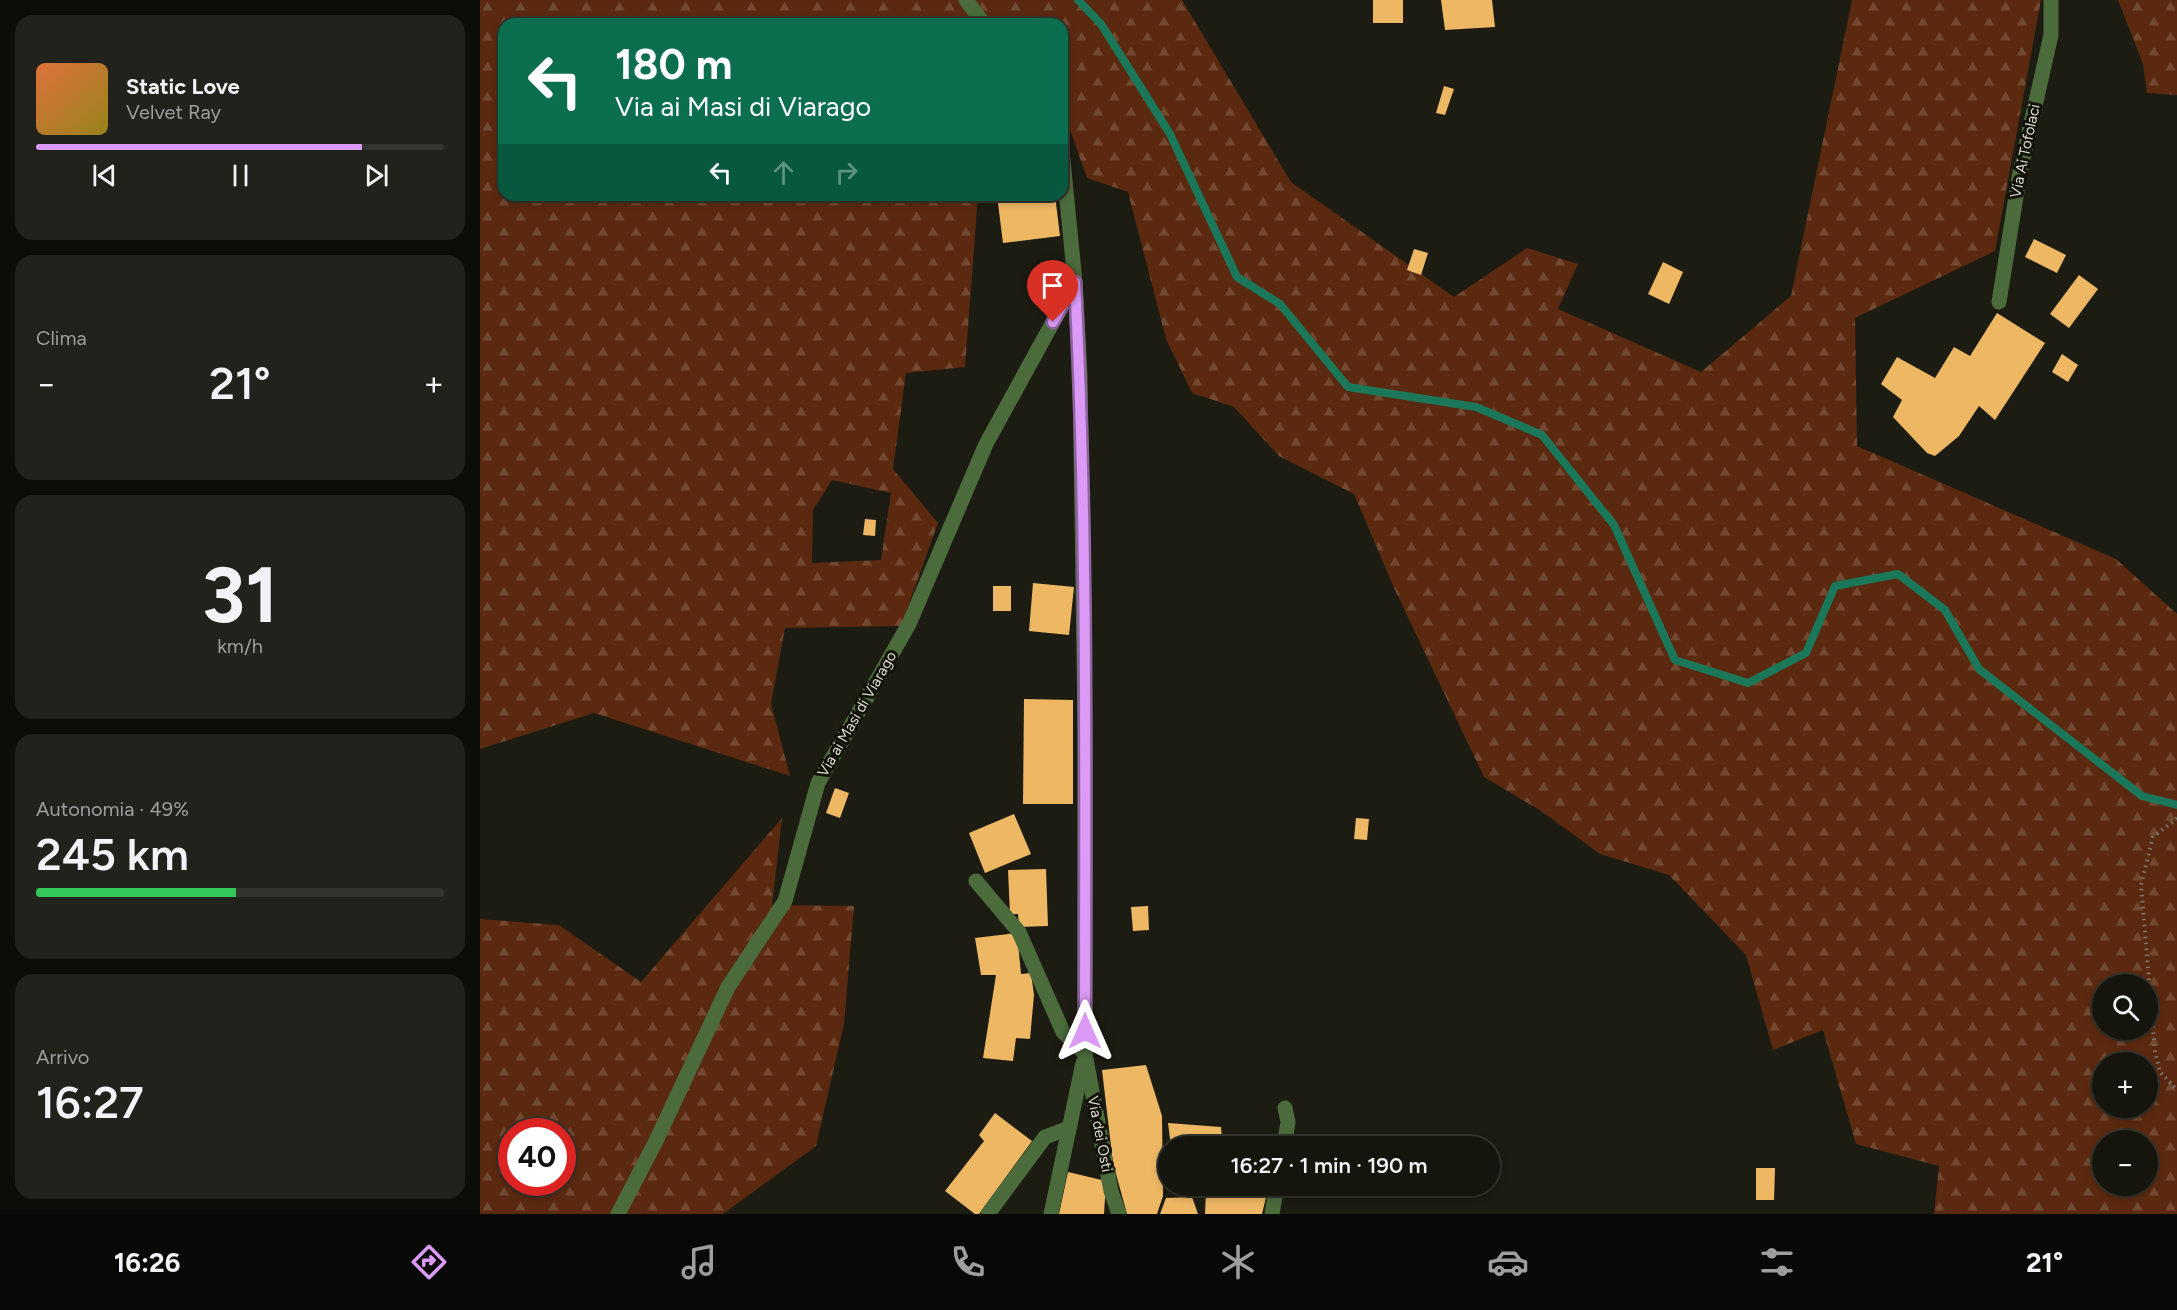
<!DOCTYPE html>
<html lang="it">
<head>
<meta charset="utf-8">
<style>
	:root { --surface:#15150e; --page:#22221c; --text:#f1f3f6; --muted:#9d9f9e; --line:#34342e; --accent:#da9af6 }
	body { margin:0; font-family:Figtree,sans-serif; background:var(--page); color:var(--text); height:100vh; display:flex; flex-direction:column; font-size:22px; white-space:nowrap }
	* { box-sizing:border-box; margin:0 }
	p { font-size:20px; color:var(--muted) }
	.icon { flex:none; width:33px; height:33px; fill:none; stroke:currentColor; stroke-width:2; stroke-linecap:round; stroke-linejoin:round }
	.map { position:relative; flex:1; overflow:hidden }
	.side { display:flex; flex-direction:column; gap:15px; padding:15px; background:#0c0c08; width:480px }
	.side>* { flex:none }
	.banner { position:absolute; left:18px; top:18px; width:570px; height:183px; border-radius:18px; box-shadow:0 3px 9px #0003,0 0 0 2px var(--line); background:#0b6e4f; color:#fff; overflow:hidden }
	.buttons { position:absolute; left:1612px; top:974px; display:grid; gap:12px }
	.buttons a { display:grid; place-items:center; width:66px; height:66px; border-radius:50%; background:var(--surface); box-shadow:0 3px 9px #0003,0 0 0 2px var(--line); font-size:30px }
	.speed { position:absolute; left:18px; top:1118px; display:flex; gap:12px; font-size:30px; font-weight:700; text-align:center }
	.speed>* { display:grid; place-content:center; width:78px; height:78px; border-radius:50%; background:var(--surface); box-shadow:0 3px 9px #0003,0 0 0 2px var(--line); line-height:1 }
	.speed .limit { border:9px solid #d22; background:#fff; color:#111 }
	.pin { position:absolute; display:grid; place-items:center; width:51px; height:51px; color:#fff; margin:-62px -26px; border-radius:50% 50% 50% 0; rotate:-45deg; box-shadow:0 0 6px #0007 }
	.pin .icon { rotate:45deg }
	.me { position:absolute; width:66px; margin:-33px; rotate:0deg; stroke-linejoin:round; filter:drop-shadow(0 0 4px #0008) }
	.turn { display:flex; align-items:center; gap:21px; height:126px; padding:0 18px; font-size:27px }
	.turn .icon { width:78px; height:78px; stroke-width:2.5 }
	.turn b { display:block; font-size:42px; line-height:51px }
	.lanes { display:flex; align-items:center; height:57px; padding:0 18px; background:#0003; justify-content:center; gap:30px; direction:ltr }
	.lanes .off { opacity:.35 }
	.big { font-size:45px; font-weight:600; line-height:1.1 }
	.side .tile { flex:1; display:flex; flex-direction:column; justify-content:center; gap:9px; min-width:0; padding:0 21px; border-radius:18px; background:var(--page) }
	.side .dial { align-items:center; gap:0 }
	.dial b { font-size:78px; line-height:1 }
	.song { display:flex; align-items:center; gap:18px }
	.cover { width:72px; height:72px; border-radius:9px; background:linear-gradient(135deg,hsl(20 70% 55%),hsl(50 70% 35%)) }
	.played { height:6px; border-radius:3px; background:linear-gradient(90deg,var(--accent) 80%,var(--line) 80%) }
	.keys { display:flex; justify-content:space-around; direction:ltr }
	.heat { display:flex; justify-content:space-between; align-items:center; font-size:33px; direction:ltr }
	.charge { height:9px; border-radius:4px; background:linear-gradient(90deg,#34c759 49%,var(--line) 0) }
	.trip { position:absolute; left:678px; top:1136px; width:342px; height:60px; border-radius:30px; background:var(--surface); box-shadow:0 3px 9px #0003,0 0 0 2px var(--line); font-weight:600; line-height:60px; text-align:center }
	.dock { display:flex; height:96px; justify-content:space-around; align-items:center; background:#080806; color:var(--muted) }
	.dock .icon { width:42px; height:42px }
	.dock .active { color:var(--accent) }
	.dock b { font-size:27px; color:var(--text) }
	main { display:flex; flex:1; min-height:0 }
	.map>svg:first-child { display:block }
	.forest { fill:url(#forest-firs); fill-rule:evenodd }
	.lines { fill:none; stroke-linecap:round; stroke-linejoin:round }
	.stream { stroke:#1b775a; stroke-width:8 }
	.building { fill:#eeb764 }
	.path { stroke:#797970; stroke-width:4; stroke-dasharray:1.5 4.5; stroke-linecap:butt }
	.minor { stroke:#4b6b3c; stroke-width:15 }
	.route-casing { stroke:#8e64a0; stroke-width:15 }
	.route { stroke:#da9af6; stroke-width:10 }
	.labels { text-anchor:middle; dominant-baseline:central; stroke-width:6; stroke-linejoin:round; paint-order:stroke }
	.street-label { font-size:15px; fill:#deded7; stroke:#131209 }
</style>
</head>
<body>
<main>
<section class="side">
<div class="tile">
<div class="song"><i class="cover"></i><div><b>Static Love</b><p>Velvet Ray</p></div></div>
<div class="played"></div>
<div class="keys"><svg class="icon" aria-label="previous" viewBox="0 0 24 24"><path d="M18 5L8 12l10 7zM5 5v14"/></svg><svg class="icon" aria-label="pause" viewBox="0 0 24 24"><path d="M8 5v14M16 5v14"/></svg><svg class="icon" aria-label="next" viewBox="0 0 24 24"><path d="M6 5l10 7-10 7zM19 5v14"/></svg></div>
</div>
<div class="tile"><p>Clima</p>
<div class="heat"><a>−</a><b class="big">21°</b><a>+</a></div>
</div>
<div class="tile dial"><b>31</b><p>km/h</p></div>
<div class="tile"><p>Autonomia · 49%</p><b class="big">245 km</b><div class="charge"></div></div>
<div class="tile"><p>Arrivo</p><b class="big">16:27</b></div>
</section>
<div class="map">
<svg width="1697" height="1214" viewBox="0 0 1697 1214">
	<defs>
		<pattern id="forest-firs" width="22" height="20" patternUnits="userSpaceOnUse" patternTransform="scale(1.5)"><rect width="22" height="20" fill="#5b290f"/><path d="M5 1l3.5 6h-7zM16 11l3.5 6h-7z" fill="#724831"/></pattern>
	</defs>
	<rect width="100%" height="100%" fill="#1c1c12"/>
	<g class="forest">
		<path d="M0,0H702L811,182L974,297L1047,248L1098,264L1078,309L1221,372L1311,296L1372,0H1561L1515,251L1375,318L1377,446L1636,559L1697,614V1214H1454L1459,1166L1376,1144L1343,1030L1293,1050L1266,955L1189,875L1120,854L1061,811L1004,777L915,590L874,494L799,456L754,407L712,393L686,339L648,192L607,178L582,107V24H24V195H498L485,367L426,373L413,469L458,523L421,626L305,628L291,704L310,776L114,713L0,749ZM352,480L411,493L401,560L332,563L333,510ZM1623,984H1668V1029H1623ZM1623,1062H1668V1107H1623ZM1623,1140H1668V1185H1623Z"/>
		<path d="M1638,0H1697V95L1667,93L1663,64Z"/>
		<path d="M302,818L292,905L374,906L364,1024L336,1146L243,1214H0V919L79,925L161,982ZM32,1131H82V1182H32Z"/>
	</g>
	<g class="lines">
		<path class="stream" d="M598,0L621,24L690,134L757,277L800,304L868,387L996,407L1062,435L1134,525L1195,660L1268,683L1326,653L1355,586L1418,574L1465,610L1499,669L1662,796L1697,805"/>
	</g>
	<g class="building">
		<rect x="893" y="0" width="30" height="23"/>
		<path d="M961,0H1012L1015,27L965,30Z"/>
		<path d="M964,86L974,89L965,115L956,113Z"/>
		<path d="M517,195H575L580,236L523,243Z"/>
		<path d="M1554,239L1586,255L1577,273L1545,257Z"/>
		<path d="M934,249L948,253L941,275L927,270Z"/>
		<path d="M1183,262L1203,272L1189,304L1168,294Z"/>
		<path d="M1599,275L1618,289L1589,328L1570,314Z"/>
		<path d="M1517,313L1565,343L1515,420L1499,406L1479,436L1455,456L1447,453L1413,417L1422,400L1401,384L1417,357L1455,378L1474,347L1490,356Z"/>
		<path d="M1582,354L1598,365L1588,382L1572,372Z"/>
		<path d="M385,519L396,520L395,536L383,535Z"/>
		<path d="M553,583L594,587L589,635L549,631Z"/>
		<rect x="513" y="586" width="18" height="25"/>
		<path d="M544,699L593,700V804H543Z"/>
		<path d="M355,788L369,793L360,818L346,813Z"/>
		<path d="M534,814L551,854L505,873L489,833Z"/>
		<path d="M876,818L889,819L887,840L874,839Z"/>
		<path d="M566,869L568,926L539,927L538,914H530L528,870Z"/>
		<path d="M668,906L669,930L653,931L651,907Z"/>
		<path d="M537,933L541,974L551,973L554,995L550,1039L536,1038L533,1061L503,1058L516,975H501L495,938Z"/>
		<path d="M666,1065L682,1116L683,1196L677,1214H647L633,1163L622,1070Z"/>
		<path d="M515,1113L552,1141L499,1214H495L465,1191L504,1141L499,1135Z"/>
		<path d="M688,1123L741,1127L742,1138L779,1146H691Z"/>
		<path d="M1276,1168H1295L1294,1200H1276Z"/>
		<path d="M588,1172L626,1181L624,1214H579Z"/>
		<path d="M721,1185H789L782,1214H725L726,1191Z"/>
		<path d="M712,1197L718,1214H680L686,1198Z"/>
	</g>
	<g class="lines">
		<path class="path" d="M1697,818L1673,837L1661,885L1675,1052L1680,1072L1697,1090"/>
		<g class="minor">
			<path d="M486,0L504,24"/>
			<path d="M582,150L595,282L600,375L605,729V1054L631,1191L639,1214"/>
			<path d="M1519,302L1540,172L1571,35V0"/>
			<path d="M496,881L539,932L583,1032L605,1054"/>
			<path d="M804,1146L808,1122L805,1108"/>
			<path d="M138,1214L176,1141L248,987L305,901L338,783L429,624L506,444L595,282"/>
			<path d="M508,1214L565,1137L589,1128"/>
			<path d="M571,1214L603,1063"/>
			<path d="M792,1214L797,1185"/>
		</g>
	</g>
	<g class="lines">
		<g class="route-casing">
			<path id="route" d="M573,322L595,282C608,531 605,781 605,1031"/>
		</g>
		<use href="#route" class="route"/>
	</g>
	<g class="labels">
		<g class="street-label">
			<text transform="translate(1545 151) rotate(-78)">Via Ai Tofolaci</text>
			<text transform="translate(377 714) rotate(-60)">Via ai Masi di Viarago</text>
			<text transform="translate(620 1134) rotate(79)">Via dei Osti</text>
		</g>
	</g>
</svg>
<div class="buttons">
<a><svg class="icon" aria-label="search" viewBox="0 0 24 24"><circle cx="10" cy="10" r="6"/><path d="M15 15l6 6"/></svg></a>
<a>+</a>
<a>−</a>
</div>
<div class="speed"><div class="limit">40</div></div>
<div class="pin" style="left:573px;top:322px;background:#d93025"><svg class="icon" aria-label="arrive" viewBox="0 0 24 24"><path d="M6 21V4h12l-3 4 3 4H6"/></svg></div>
<svg class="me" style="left:605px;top:1031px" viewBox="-20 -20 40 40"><path d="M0-17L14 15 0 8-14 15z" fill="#da9af6" stroke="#fff" stroke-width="4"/></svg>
<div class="trip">16:27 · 1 min · 190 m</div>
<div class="banner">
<div class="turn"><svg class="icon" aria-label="left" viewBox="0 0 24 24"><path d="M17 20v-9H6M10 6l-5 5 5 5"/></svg><div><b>180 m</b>Via ai Masi di Viarago</div></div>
<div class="lanes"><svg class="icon" aria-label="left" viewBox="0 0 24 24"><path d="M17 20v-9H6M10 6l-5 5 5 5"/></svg><svg class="icon off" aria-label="ahead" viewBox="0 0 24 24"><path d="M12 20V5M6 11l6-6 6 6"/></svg><svg class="icon off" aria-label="right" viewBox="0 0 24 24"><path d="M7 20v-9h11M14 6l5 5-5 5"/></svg></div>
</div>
</div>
</main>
<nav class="dock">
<b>16:26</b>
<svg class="icon active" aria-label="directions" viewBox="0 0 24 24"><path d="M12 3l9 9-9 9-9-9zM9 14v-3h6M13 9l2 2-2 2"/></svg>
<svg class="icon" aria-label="music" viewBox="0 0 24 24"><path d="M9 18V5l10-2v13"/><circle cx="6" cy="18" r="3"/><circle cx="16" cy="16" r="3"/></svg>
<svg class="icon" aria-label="phone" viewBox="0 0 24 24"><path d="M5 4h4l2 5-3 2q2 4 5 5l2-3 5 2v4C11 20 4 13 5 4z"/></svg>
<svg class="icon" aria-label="climate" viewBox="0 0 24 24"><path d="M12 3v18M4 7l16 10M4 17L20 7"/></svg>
<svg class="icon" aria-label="car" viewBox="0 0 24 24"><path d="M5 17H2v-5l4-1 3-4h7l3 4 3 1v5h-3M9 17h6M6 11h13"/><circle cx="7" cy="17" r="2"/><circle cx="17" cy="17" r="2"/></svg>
<svg class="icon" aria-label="filters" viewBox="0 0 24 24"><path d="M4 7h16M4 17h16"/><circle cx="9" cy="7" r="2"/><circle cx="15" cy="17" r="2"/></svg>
<b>21°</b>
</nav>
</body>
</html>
